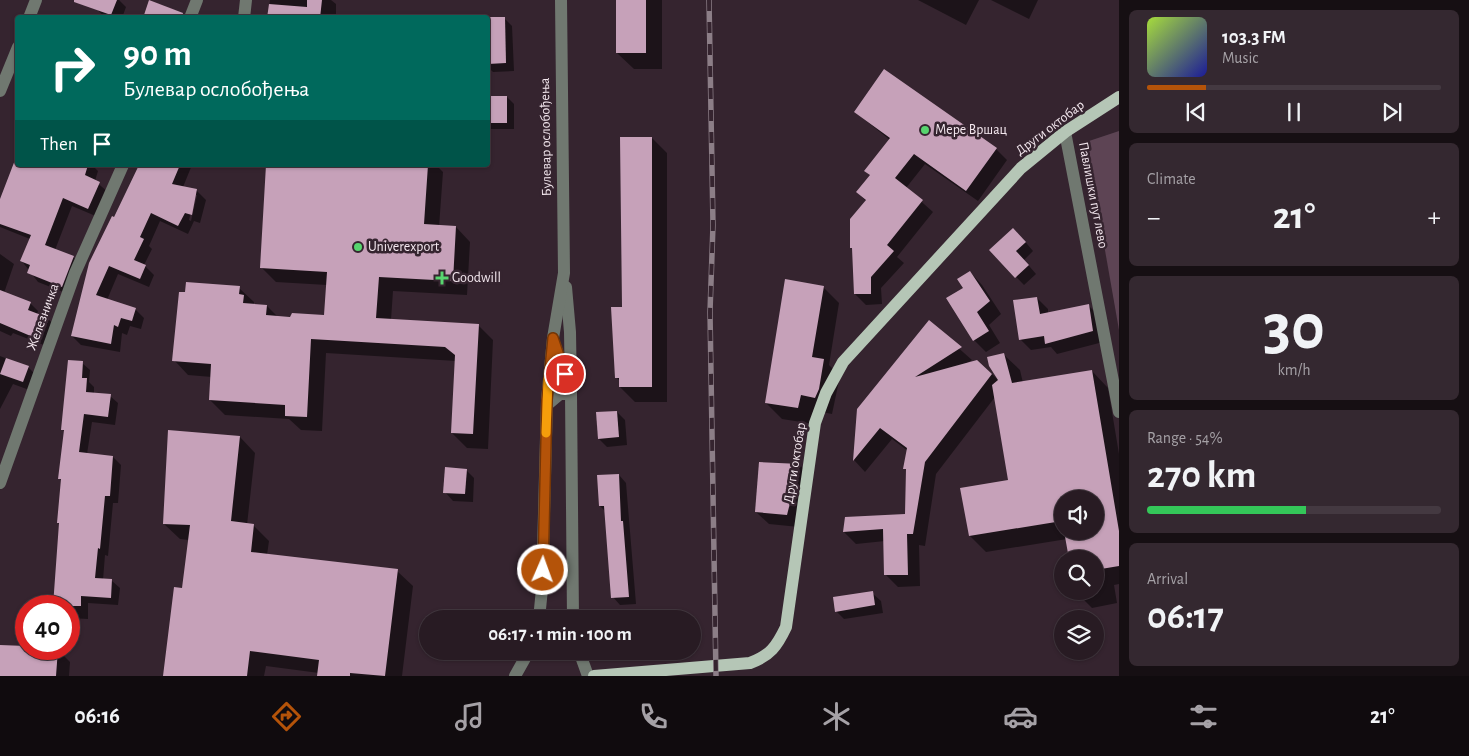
<!DOCTYPE html>
<html lang="en">
<head>
<meta charset="utf-8">
<style>
	:root { --surface:#281b23; --page:#342830; --text:#f1f3f6; --muted:#a5a1a6; --line:#443941; --accent:#b45309 }
	body { margin:0; font-family:"Alegreya Sans",sans-serif; background:var(--page); color:var(--text); height:100vh; display:flex; flex-direction:column; font-size:19px; white-space:nowrap }
	* { box-sizing:border-box; margin:0 }
	p { font-size:16px; color:var(--muted) }
	.icon { flex:none; width:28px; height:28px; fill:none; stroke:currentColor; stroke-width:2; stroke-linecap:round; stroke-linejoin:round }
	.map { position:relative; flex:1; overflow:hidden }
	.drawer { display:flex; flex-direction:column; gap:10px; padding:10px; background:#160f13; width:350px }
	.drawer>* { flex:none }
	.banner { position:absolute; left:15px; top:15px; width:475px; height:152px; border-radius:5px; box-shadow:0 1px 4px #0004,0 0 0 1px var(--line); background:#00695c; color:#fff; overflow:hidden }
	.tools { position:absolute; left:1054px; top:490px; display:grid; gap:10px }
	.tools a { display:grid; place-items:center; width:50px; height:50px; border-radius:50%; background:var(--surface); box-shadow:0 1px 4px #0004,0 0 0 1px var(--line); font-size:25px }
	.speed { position:absolute; left:15px; top:595px; display:flex; gap:10px; font-size:25px; font-weight:700; text-align:center }
	.speed>* { display:grid; place-content:center; width:65px; height:65px; border-radius:50%; background:var(--surface); box-shadow:0 1px 4px #0004,0 0 0 1px var(--line); line-height:1 }
	.speed .limit { border:8px solid #d22; background:#fff; color:#111 }
	.pin { position:absolute; display:grid; place-items:center; width:42px; height:42px; color:#fff; margin:-21px; border:2px solid #fff; border-radius:50%; box-shadow:0 1px 5px #0007 }
	.me { position:absolute; width:55px; margin:-28px; rotate:2deg; stroke-linejoin:round; filter:drop-shadow(0 0 4px #0008) }
	.turn { display:flex; align-items:center; gap:18px; height:105px; padding:0 25px; font-size:22px }
	.turn .icon { width:65px; height:65px; stroke-width:2.5 }
	.turn b { display:block; font-size:35px; line-height:42px }
	.then { display:flex; align-items:center; height:48px; padding:0 25px; background:#0003; gap:10px; font-size:19px }
	.big { font-size:38px; font-weight:700; line-height:1.1 }
	.drawer .card { flex:1; display:flex; flex-direction:column; justify-content:center; gap:8px; min-width:0; padding:0 18px; border-radius:8px; background:var(--page) }
	.drawer .dial { align-items:center; gap:0 }
	.dial b { font-size:65px; line-height:1 }
	.song { display:flex; align-items:center; gap:15px }
	.cover { width:60px; height:60px; border-radius:8px; background:linear-gradient(135deg,hsl(80 70% 55%),hsl(240 70% 35%)) }
	.played { height:5px; border-radius:2px; background:linear-gradient(90deg,var(--accent) 20%,var(--line) 20%) }
	.keys { display:flex; justify-content:space-around; direction:ltr }
	.heat { display:flex; justify-content:space-between; align-items:center; font-size:28px; direction:ltr }
	.charge { height:8px; border-radius:4px; background:linear-gradient(90deg,#34c759 54%,var(--line) 0) }
	.trip { position:absolute; left:419px; top:610px; width:282px; height:50px; border-radius:25px; background:var(--surface); box-shadow:0 1px 4px #0004,0 0 0 1px var(--line); font-weight:700; line-height:50px; text-align:center }
	.menu { display:flex; height:80px; justify-content:space-around; align-items:center; background:#100b0e; color:var(--muted) }
	.menu .icon { width:35px; height:35px }
	.menu .on { color:var(--accent) }
	.menu b { font-size:22px; color:var(--text) }
	main { display:flex; flex:1; min-height:0 }
	.map>svg:first-child { display:block }
	.green { fill:#5d4454 }
	.shadow { fill:#0007; fill-rule:evenodd }
	.building { fill:#c6a1b9 }
	.lines { fill:none; stroke-linecap:round; stroke-linejoin:round }
	.minor { stroke:#707870; stroke-width:12 }
	.major { stroke:#b5c6b6; stroke-width:12 }
	.rail-casing { stroke:#8c7e87; stroke-width:5.5 }
	.rail { stroke:#35242f; stroke-width:4; stroke-dasharray:11; stroke-linecap:butt }
	.route-casing { stroke:#753606; stroke-width:12 }
	.route { stroke:#b45309; stroke-width:9 }
	.slow { stroke:#f59e0b; stroke-width:9 }
	.poi-dot { fill:#58d56f; stroke:#35242f; stroke-width:2 }
	.labels { text-anchor:middle; dominant-baseline:central; stroke-width:5; stroke-linejoin:round; paint-order:stroke }
	.street-label { font-size:14px; fill:#f4e8ef; stroke:#35242f }
	.poi-label { font-size:14px; fill:#f4e8ef; stroke:#35242f; text-anchor:start }
</style>
</head>
<body>
<main>
<div class="map">
<svg width="1119" height="676" viewBox="0 0 1119 676">
	<rect width="100%" height="100%" fill="#35242f"/>
	<path class="green" d="M1119,131V330L1086,142Z"/>
	<g class="shadow">
		<path d="M79,0H119L126,7L122,18H105L97,9Z"/>
		<path d="M270,0H331L336,4V18H268Z"/>
		<path d="M617,0H662V69H634L617,53Z"/>
		<path d="M918,0H979L966,25Z"/>
		<path d="M991,0H1038L1029,19Z"/>
		<path d="M504,18L512,26L514,71L493,72L488,67V19Z"/>
		<path d="M507,97L514,104V129H488V98Z"/>
		<path d="M855,112L996,149L1007,160L978,201L925,164L906,188L933,212L897,257L904,263L881,288L882,304L866,305L855,294L853,250L851,247L866,201L857,192L871,175L890,140Z"/>
		<path d="M652,138L667,153V402H635L620,387V381L616,377L613,308H623Z"/>
		<path d="M18,161V165H92L98,171L95,181L108,192L98,217L72,206L55,250L73,257L82,266L71,295L38,282L21,260L30,239L0,227V205Z"/>
		<path d="M150,165H192L183,187L197,191L206,200L200,223L194,221L188,234L160,221L149,246L152,249L144,265L154,275L149,287L118,274L107,300L135,309L144,318L141,329L130,326L127,335L122,333L120,352L81,345L72,336L90,263L135,176ZM195,195H197L191,221L189,220Z"/>
		<path d="M267,165H436L443,172L439,227H456L470,242L467,295L393,291L391,320L478,325L493,340L488,449L467,448L452,433L456,361L326,353L322,431L301,430L289,419L225,415L210,400L212,377L188,375L174,360L239,288L254,302V305L267,306L278,317L326,316L327,285L276,282L261,267Z"/>
		<path d="M1022,238L1033,251L1024,260L1036,274L1024,285L991,251Z"/>
		<path d="M0,254L14,264L4,293L30,303L38,311L37,314L48,319L57,327L49,347L13,333L11,336L0,331Z"/>
		<path d="M970,272L982,285L1001,314L989,325L1000,343L986,352L974,340L964,288Z"/>
		<path d="M823,287L839,303L829,365L840,376L832,414L817,411L814,424L782,419L766,403Z"/>
		<path d="M1037,298L1048,309V313L1088,305L1099,316L1103,342L1057,354L1051,347L1031,350L1021,340Z"/>
		<path d="M929,322L972,360L967,363L992,374L1000,382L1003,354L1020,370L1023,383L1092,371L1108,388L1119,454V584L1114,585L1117,603L1092,608L1075,591H1095V559L1067,539L986,552L970,536L1009,481L995,397L936,474L925,546L919,545L920,586L898,587L886,575L885,541L856,544L844,532L846,518L906,515L907,471L905,468L908,451L892,439L865,472L854,460L858,410ZM1062,499H1095V531H1062Z"/>
		<path d="M0,356L28,367L37,376L32,391L13,384L0,409Z"/>
		<path d="M82,363L90,370L89,382L94,387V394L110,396L118,403L115,425L92,422L87,454L113,457L121,465L118,503H113L108,556L105,555L103,580L112,581L120,588L118,605L88,603V619L69,618V606H54L60,525L58,523L62,481L60,479L65,432L62,429Z"/>
		<path d="M617,412L625,420L627,445L607,447L599,439Z"/>
		<path d="M240,437L255,453L247,525L254,526L269,541L267,555L397,571L413,586L402,676H318L319,673L266,666L264,676H164L183,590L189,540L180,539L164,524Z"/>
		<path d="M760,463L800,465L812,478L799,527L769,524L756,512Z"/>
		<path d="M466,470L474,478L473,502L453,501L445,492Z"/>
		<path d="M619,475L626,483L636,604L620,605L613,597L605,511L600,506Z"/>
		<path d="M872,593L881,601L883,613L844,619L836,611Z"/>
		<path d="M654,617H682L684,619H654Z"/>
		<path d="M0,646L57,649L70,662L69,676H0Z"/>
	</g>
	<g class="building">
		<path d="M74,0H117L111,15L74,2Z"/>
		<path d="M149,0L183,13L182,18H143Z"/>
		<path d="M307,0H322L320,18H267L269,4L307,7Z"/>
		<rect x="616" y="0" width="30" height="53"/>
		<path d="M505,17L506,63L488,64V17Z"/>
		<path d="M884,69L997,148L966,191L914,154L895,178L923,200L887,245L894,251L871,277V294H854L852,248H850V219L866,200L856,192L870,175L864,171L890,138L854,112Z"/>
		<rect x="488" y="96" width="19" height="27"/>
		<path d="M620,137H652V387H619V378H615L611,307H622Z"/>
		<path d="M15,160L18,165H88L85,175L100,182L88,209L63,198L45,245L74,256L62,287L27,273L30,265L20,261L31,235L0,224V199Z"/>
		<path d="M139,165H180L172,184L197,189L192,215L185,213L178,226L151,213L140,237L144,239L134,260L146,265L140,279L109,266L96,295L136,308L132,321L121,318L118,327L114,325L111,344L71,336L89,263L112,216L114,217Z"/>
		<path d="M266,165H428L424,224L456,226L453,281L379,277L376,318L479,324L473,434L451,433L455,355L445,347L311,339L307,417L285,416V405L209,400L211,364L172,361L179,292H185L186,282L240,286L239,294L244,295L243,303L267,305L266,315L290,317L292,313L324,315L327,272L260,268Z"/>
		<path d="M1013,228L1026,242L1016,251L1029,265L1015,278L989,250Z"/>
		<path d="M970,271L990,301L977,312L989,331L973,341L946,298L963,288L957,279Z"/>
		<path d="M785,279L824,286L812,357L824,359L819,389L815,398L801,395L798,408L765,403Z"/>
		<path d="M0,290L31,302L28,310L49,318L40,340L0,323Z"/>
		<path d="M1037,297L1040,314L1089,304L1093,331L1045,344L1044,336L1019,340L1013,300Z"/>
		<path d="M929,320L962,347L915,377L977,360L992,374L925,462L913,534H907L908,575H884L883,529L843,532L845,517L905,514L906,469H903L907,448L880,428L853,461L857,409Z"/>
		<path d="M1004,353L1012,383L1092,370L1119,531V566L1095,570V559H1069L1064,531H1095V499H1062V521L969,536L960,488L1008,480L992,385L998,380L989,366L987,357Z"/>
		<path d="M6,358L29,366L23,382L0,374Z"/>
		<path d="M68,360L83,361L82,378H87L86,392L111,394L108,417L84,414L79,452L113,456L110,496H105L100,549L98,548L95,578L112,579L111,598L81,596V606H53L59,523H57L61,479H58L64,430H61Z"/>
		<path d="M617,411L619,437L598,439L596,412Z"/>
		<path d="M168,430L240,436L231,521L254,524L251,552L398,569L385,676L350,673V676H317L319,660L250,651L247,676H163L174,587L182,588L190,525L163,524Z"/>
		<path d="M759,462L800,464L787,515L755,512Z"/>
		<path d="M445,467L467,469L465,494L443,493Z"/>
		<path d="M619,474L621,521H623L629,597L611,598L604,506H599L597,475Z"/>
		<path d="M873,591L875,605L835,612L833,597Z"/>
		<path d="M0,645L26,646V649H58L56,676H0Z"/>
	</g>
	<g class="lines">
		<g class="minor">
			<path d="M29,18L36,0"/>
			<path d="M190,18L197,0"/>
			<path d="M244,18L246,0"/>
			<path d="M0,91L18,47"/>
			<path d="M1065,132L1119,412"/>
			<path d="M566,287L570,332L571,394L573,619"/>
			<path d="M554,343L565,374L569,380"/>
			<path d="M547,405L560,394H571"/>
			<path d="M0,483L75,273L123,165"/>
			<path d="M539,619L542,589L547,400L553,338L564,273L561,0"/>
			<path d="M579,651L588,676"/>
			<path d="M515,676L529,651"/>
		</g>
		<path class="major" d="M594,676L750,663C770,656 777,646 786,627L815,423L826,393L843,362L1021,168L1065,132L1119,97"/>
		<g class="rail-casing">
			<path id="rail" d="M709,0L713,225L710,312L716,676"/>
		</g>
		<use href="#rail" class="rail"/>
	</g>
	<g class="lines">
		<g class="route-casing">
			<path id="route" d="M543,570L547,400L553,338L565,374"/>
		</g>
		<use href="#route" class="route"/>
		<path class="slow" d="M546,433L548,379"/>
	</g>
	<g class="poi-dot">
		<circle cx="925" cy="130" r="5"/>
		<circle cx="358" cy="247" r="5"/>
		<path d="M439.5 270.5h5v5h5v5h-5v5h-5v-5h-5v-5h5z"/>
	</g>
	<g class="labels">
		<g class="street-label">
			<text transform="translate(1050 128) rotate(-37)">Други октобар</text>
			<text transform="translate(546 137) rotate(-91)">Булевар ослобођења</text>
			<text transform="translate(1093 195) rotate(79)">Павлишки пут лево</text>
			<text transform="translate(43 317) rotate(-70)">Железничка</text>
			<text transform="translate(795 463) rotate(-81)">Други октобар</text>
		</g>
		<g class="poi-label">
			<text x="935" y="130">Мере Вршац</text>
			<text x="368" y="247">Univerexport</text>
			<text x="452" y="278">Goodwill</text>
		</g>
	</g>
</svg>
<div class="tools">
<a><svg class="icon" aria-label="sound" viewBox="0 0 24 24"><path d="M4 9h4l5-4v14l-5-4H4zM17 9q2 3 0 6"/></svg></a>
<a><svg class="icon" aria-label="search" viewBox="0 0 24 24"><circle cx="10" cy="10" r="6"/><path d="M15 15l6 6"/></svg></a>
<a><svg class="icon" aria-label="layers" viewBox="0 0 24 24"><path d="M12 4l9 5-9 5-9-5zM3 14l9 5 9-5"/></svg></a>
</div>
<div class="speed"><div class="limit">40</div></div>
<div class="pin" style="left:565px;top:374px;background:#d93025"><svg class="icon" aria-label="arrive" viewBox="0 0 24 24"><path d="M6 21V4h12l-3 4 3 4H6"/></svg></div>
<svg class="me" style="left:543px;top:570px" viewBox="-20 -20 40 40"><circle r="17" fill="#b45309" stroke="#fff" stroke-width="3"/><path d="M0-11L8 9 0 5-8 9z" fill="#fff"/></svg>
<div class="trip">06:17 · 1 min · 100 m</div>
<div class="banner">
<div class="turn"><svg class="icon" aria-label="right" viewBox="0 0 24 24"><path d="M7 20v-9h11M14 6l5 5-5 5"/></svg><div><b>90 m</b>Булевар ослобођења</div></div>
<div class="then">Then<svg class="icon" aria-label="arrive" viewBox="0 0 24 24"><path d="M6 21V4h12l-3 4 3 4H6"/></svg></div>
</div>
</div>
<section class="drawer">
<div class="card">
<div class="song"><i class="cover"></i><div><b>103.3 FM</b><p>Music</p></div></div>
<div class="played"></div>
<div class="keys"><svg class="icon" aria-label="previous" viewBox="0 0 24 24"><path d="M18 5L8 12l10 7zM5 5v14"/></svg><svg class="icon" aria-label="pause" viewBox="0 0 24 24"><path d="M8 5v14M16 5v14"/></svg><svg class="icon" aria-label="next" viewBox="0 0 24 24"><path d="M6 5l10 7-10 7zM19 5v14"/></svg></div>
</div>
<div class="card"><p>Climate</p>
<div class="heat"><a>−</a><b class="big">21°</b><a>+</a></div>
</div>
<div class="card dial"><b>30</b><p>km/h</p></div>
<div class="card"><p>Range · 54%</p><b class="big">270 km</b><div class="charge"></div></div>
<div class="card"><p>Arrival</p><b class="big">06:17</b></div>
</section>
</main>
<nav class="menu">
<b>06:16</b>
<svg class="icon on" aria-label="directions" viewBox="0 0 24 24"><path d="M12 3l9 9-9 9-9-9zM9 14v-3h6M13 9l2 2-2 2"/></svg>
<svg class="icon" aria-label="music" viewBox="0 0 24 24"><path d="M9 18V5l10-2v13"/><circle cx="6" cy="18" r="3"/><circle cx="16" cy="16" r="3"/></svg>
<svg class="icon" aria-label="phone" viewBox="0 0 24 24"><path d="M5 4h4l2 5-3 2q2 4 5 5l2-3 5 2v4C11 20 4 13 5 4z"/></svg>
<svg class="icon" aria-label="climate" viewBox="0 0 24 24"><path d="M12 3v18M4 7l16 10M4 17L20 7"/></svg>
<svg class="icon" aria-label="car" viewBox="0 0 24 24"><path d="M5 17H2v-5l4-1 3-4h7l3 4 3 1v5h-3M9 17h6M6 11h13"/><circle cx="7" cy="17" r="2"/><circle cx="17" cy="17" r="2"/></svg>
<svg class="icon" aria-label="filters" viewBox="0 0 24 24"><path d="M4 7h16M4 17h16"/><circle cx="9" cy="7" r="2"/><circle cx="15" cy="17" r="2"/></svg>
<b>21°</b>
</nav>
</body>
</html>
